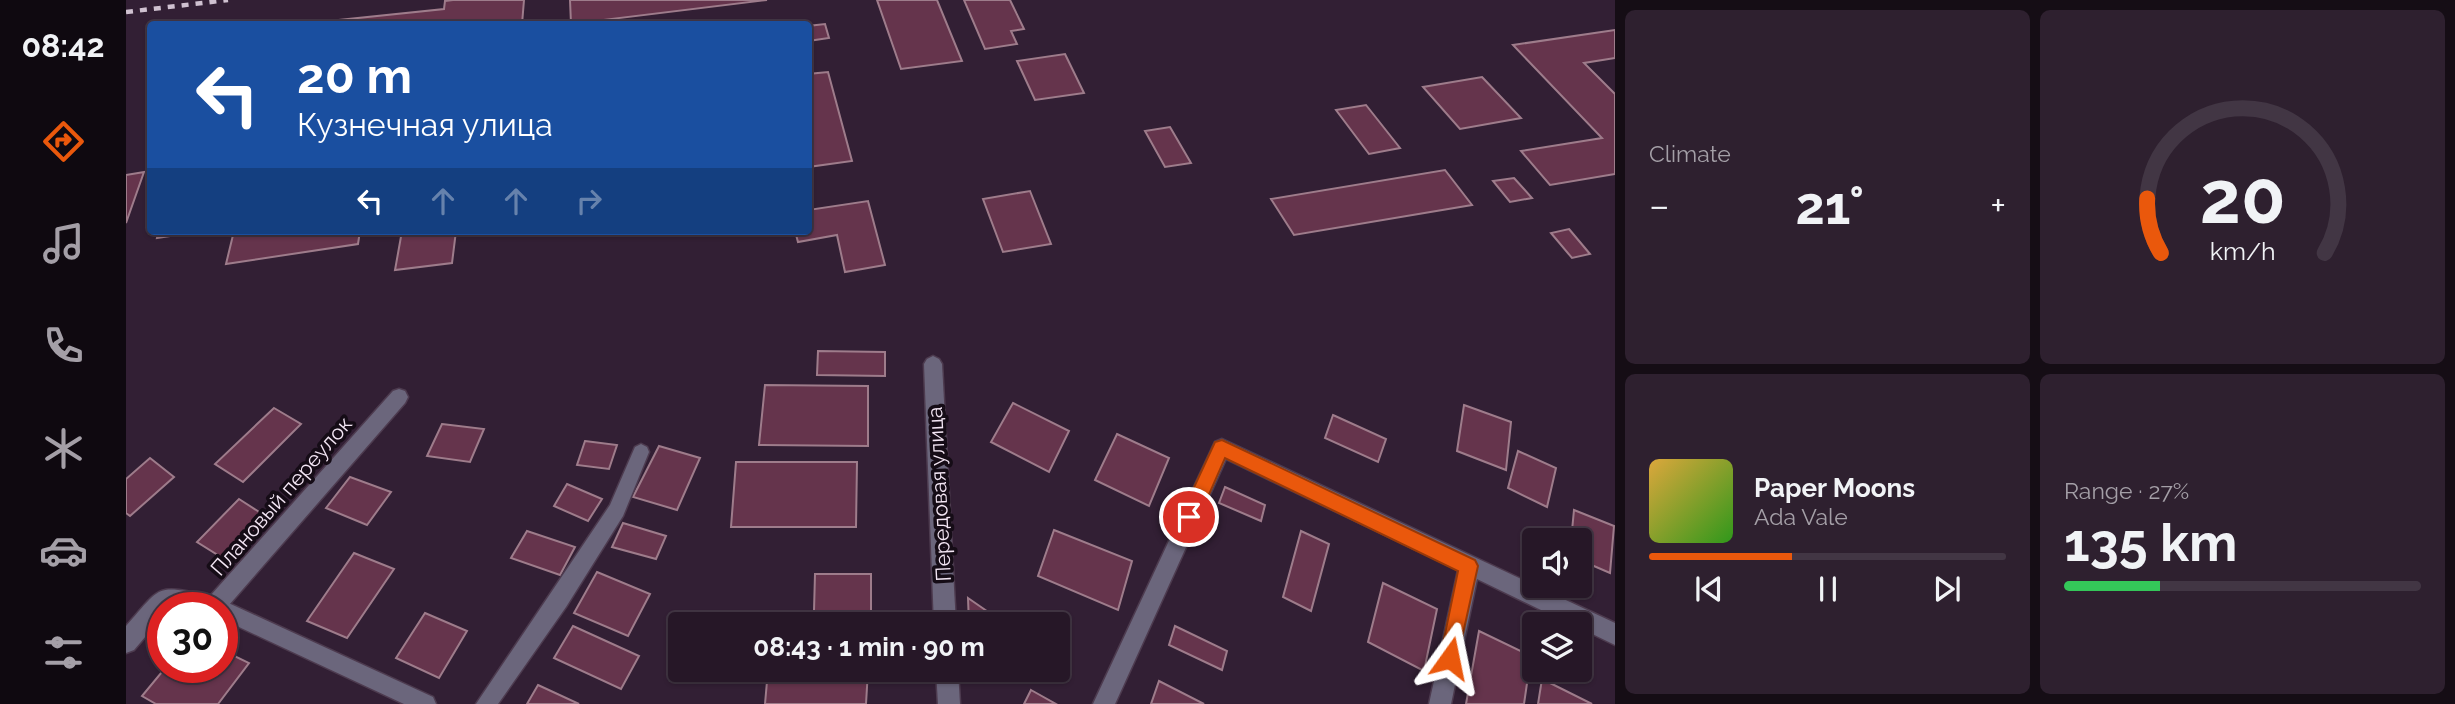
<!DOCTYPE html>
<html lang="en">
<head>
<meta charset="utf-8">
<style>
	:root { --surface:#261727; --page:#2e202f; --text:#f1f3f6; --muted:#a49fa7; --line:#423644; --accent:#ea580c }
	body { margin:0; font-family:Raleway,sans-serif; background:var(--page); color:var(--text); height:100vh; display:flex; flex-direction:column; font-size:26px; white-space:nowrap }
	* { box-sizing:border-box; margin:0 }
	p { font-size:23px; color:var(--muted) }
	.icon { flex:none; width:38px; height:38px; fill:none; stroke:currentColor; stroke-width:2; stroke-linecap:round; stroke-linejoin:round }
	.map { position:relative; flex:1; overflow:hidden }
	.drawer { display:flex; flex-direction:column; gap:10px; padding:10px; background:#150d15; width:840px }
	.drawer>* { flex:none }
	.hud { position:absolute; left:21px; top:21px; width:665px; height:214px; border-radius:7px; box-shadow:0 2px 5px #0004,0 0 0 2px var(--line); background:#1a4fa0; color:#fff; overflow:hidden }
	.fabs { position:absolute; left:1396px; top:528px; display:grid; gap:14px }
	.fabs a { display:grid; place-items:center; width:70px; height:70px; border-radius:7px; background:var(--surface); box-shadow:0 2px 5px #0004,0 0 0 2px var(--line); font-size:35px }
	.speed { position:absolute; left:21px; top:592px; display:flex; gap:14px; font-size:35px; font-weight:700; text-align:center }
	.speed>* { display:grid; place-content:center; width:91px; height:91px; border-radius:50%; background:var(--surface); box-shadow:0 2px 5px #0004,0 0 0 2px var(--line); line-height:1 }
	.speed .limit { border:10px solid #d22; background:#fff; color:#111 }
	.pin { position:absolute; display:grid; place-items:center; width:60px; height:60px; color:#fff; margin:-30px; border:4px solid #fff; border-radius:50%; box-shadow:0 2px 7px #0007 }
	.me { position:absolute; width:77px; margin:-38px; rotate:12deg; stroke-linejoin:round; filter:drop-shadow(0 0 5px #0008) }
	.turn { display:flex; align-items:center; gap:24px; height:147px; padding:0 35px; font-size:32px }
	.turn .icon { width:91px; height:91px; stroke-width:2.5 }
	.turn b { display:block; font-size:49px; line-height:60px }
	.lanes { display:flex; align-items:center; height:66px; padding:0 35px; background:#0003; justify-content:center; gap:35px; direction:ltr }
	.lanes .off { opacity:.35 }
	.big { font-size:52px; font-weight:700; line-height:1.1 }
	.drawer .card { flex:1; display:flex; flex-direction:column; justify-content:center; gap:10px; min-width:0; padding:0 24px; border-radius:10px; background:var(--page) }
	.drawer .dial { align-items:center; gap:0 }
	.dial svg { height:182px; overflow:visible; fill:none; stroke:var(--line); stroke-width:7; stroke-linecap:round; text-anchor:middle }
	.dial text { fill:var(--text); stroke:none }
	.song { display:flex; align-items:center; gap:21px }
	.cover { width:84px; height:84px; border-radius:10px; background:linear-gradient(135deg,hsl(40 70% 55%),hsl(110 70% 35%)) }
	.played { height:7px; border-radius:4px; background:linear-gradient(90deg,var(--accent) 40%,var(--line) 40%) }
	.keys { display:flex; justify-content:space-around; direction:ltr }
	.heat { display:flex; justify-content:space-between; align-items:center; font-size:38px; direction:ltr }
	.charge { height:10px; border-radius:5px; background:linear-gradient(90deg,#34c759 27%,var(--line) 0) }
	.drawer .tiles { flex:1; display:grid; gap:10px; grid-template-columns:repeat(2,1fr) }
	.trip { position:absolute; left:542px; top:612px; width:402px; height:70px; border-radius:7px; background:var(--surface); box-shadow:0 2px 5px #0004,0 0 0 2px var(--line); font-weight:700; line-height:70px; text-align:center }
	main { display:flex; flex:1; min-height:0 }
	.tab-bar { display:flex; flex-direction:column; width:126px; justify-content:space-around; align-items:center; background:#0f0910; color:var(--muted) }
	.tab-bar .icon { width:49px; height:49px }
	.tab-bar .on { color:var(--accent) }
	.tab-bar b { font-size:32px; color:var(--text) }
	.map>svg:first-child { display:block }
	.building { fill:#65344c; stroke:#9e7c8b; stroke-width:2 }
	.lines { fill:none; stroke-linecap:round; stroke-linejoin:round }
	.lane-casing { stroke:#4d3b4f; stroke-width:3 }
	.street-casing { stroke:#4d3b4f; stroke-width:3 }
	.lane { fill:#6b667c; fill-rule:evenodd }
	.street { fill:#6b667c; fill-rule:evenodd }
	.rail { stroke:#cfc1d0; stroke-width:4.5; stroke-dasharray:7 7; stroke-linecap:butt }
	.route { fill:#ea580c; stroke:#983908; stroke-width:2 }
	.labels { text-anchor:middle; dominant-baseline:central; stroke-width:7; stroke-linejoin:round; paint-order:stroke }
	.street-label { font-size:21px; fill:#f3e6f4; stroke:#150c16 }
</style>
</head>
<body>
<main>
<nav class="tab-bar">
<b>08:42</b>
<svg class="icon on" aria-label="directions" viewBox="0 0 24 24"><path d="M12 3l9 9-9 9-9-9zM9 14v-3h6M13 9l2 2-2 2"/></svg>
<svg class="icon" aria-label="music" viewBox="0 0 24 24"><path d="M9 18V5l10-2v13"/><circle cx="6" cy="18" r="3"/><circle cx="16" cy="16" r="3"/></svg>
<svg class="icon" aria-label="phone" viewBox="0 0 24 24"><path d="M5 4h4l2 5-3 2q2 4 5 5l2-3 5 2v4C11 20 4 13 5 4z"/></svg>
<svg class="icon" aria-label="climate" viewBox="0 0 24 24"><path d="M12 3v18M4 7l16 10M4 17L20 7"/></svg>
<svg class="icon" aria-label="car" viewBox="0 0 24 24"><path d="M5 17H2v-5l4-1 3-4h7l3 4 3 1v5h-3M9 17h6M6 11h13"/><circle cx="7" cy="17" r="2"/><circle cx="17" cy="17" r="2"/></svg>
<svg class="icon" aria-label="filters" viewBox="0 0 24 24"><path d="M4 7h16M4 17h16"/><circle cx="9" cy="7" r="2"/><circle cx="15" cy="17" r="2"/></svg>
</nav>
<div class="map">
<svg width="1489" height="704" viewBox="0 0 1489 704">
	<rect width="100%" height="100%" fill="#321f34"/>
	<g class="building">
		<path d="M398,0L396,24H174L318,9L319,1L327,0Z"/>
		<path d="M444,0H641L445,24Z"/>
		<path d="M751,0H811L836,61L775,69Z"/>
		<path d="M838,0H884L898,29L885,31L891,44L859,49Z"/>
		<path d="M699,24L703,38L682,41V26Z"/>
		<path d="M1489,30V58L1458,63L1489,94V174L1424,185L1395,151L1476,138L1387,45Z"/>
		<path d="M939,54L958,93L909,100L891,61Z"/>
		<path d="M702,72L726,161L682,167V74Z"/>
		<path d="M1356,77L1395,118L1334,129L1297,87Z"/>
		<path d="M1240,105L1274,148L1243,154L1210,110Z"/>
		<path d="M1044,127L1065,163L1039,167L1019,131Z"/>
		<path d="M1319,170L1346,205L1168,235L1145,199Z"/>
		<path d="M18,172L0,223V175Z"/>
		<path d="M1388,178L1406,198L1384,202L1367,181Z"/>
		<path d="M904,191L925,244L877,252L857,199Z"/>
		<path d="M742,201L759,265L719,272L711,235L672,242L669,231H682V210Z"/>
		<path d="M1443,229L1464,254L1446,258L1425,233Z"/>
		<path d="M33,231H77L31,238Z"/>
		<path d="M108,231H234L232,244L100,264Z"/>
		<path d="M276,231H330L326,263L269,270Z"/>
		<path d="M692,351L759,352V376L691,375Z"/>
		<path d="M639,385L742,386V446L633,445Z"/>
		<path d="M887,403L943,431L923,472L865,442Z"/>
		<path d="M1338,405L1385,422L1380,470L1331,451Z"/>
		<path d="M148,408L175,424L117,482L89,464Z"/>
		<path d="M1207,415L1260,439L1252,462L1199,438Z"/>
		<path d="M316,424L358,429L344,462L301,456Z"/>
		<path d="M991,434L1043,458L1023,506L969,480Z"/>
		<path d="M459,441L491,445L483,469L451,465Z"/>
		<path d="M533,446L574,458L551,510L507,497Z"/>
		<path d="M1392,451L1430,468L1421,507L1382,488Z"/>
		<path d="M24,458L48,477L4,516L0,513V479Z"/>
		<path d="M610,462H731L730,527H605Z"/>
		<path d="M224,477L265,492L241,525L200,508Z"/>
		<path d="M441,484L476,499L462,521L428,506Z"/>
		<path d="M1099,487L1139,505L1135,521L1093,503Z"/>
		<path d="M113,499L144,519L103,562L71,542Z"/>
		<path d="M1448,510L1488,526L1484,573L1454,560V541H1445Z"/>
		<path d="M497,523L540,536L530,559L486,547Z"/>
		<path d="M928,530L1006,561L992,610L912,576Z"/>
		<path d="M401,531L449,547L434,575L385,558Z"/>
		<path d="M1175,531L1203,544L1185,611L1157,597Z"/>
		<path d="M228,553L268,569L221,638L181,621Z"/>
		<path d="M471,572L524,594L502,636L448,613Z"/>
		<path d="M689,574H745V611H688Z"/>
		<path d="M1257,583L1311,609L1298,671L1242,642Z"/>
		<path d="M842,598L881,625H843Z"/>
		<path d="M299,613L341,631L313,678L270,658Z"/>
		<path d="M447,626L513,656L495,689L428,658Z"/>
		<path d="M1049,626L1101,651L1096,670L1043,645Z"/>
		<path d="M1353,631L1405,656L1398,704H1340Z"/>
		<path d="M96,650L123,663L92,704H30L16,696L40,667H96Z"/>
		<path d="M642,670H742L740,704H639Z"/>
		<path d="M1416,679L1466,704H1412Z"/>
		<path d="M1033,681L1078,704H1025Z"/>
		<path d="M412,685L453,704H401Z"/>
		<path d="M905,690L930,704H898Z"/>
	</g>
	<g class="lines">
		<g class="lane-casing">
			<g id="lane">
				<path d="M515,444L521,447L523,452L497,516L440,607L372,704H350L484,505L509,447Z"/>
				<path d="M96,600L307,697L310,704H278L96,619V607H87L89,602Z"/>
			</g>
		</g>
		<g class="street-casing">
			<g id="street">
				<path d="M807,356L813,359L816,364L830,625H808L798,364L801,359Z"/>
				<path d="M273,389L279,391L282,397L279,403L96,613V607H37V616L8,650L0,653V626C38,583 28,586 85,595L267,391Z"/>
				<path d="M1096,439L1489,623V645L1454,628V625H1446L1351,579L1325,704H1303L1332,570L1100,459L989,704H967L1089,442Z"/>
				<path d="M810,670H832L834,704H812Z"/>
			</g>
		</g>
		<use href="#lane" class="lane"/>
		<use href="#street" class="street"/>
		<path class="rail" d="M0,12L102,0"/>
	</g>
	<path class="route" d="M1096,440L1349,560L1352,566L1330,665L1324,668L1317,665L1314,658L1332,571L1099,458L1070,524L1063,526L1057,524L1054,517L1057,511L1089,442Z"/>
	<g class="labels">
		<g class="street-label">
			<text transform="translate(813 494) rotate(-93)">Передовая улица</text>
			<text transform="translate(155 496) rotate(-49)">Плановый переулок</text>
		</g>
	</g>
</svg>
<div class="fabs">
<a><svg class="icon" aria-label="sound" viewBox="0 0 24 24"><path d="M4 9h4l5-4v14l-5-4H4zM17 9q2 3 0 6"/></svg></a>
<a><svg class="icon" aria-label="layers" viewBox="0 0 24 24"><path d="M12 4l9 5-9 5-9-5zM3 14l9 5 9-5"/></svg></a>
</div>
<div class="speed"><div class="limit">30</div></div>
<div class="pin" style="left:1063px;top:517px;background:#d93025"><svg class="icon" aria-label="arrive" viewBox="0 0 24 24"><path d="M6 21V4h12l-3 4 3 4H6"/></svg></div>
<svg class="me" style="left:1324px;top:658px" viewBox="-20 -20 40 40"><path d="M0-17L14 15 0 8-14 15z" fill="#ea580c" stroke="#fff" stroke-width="4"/></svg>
<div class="trip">08:43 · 1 min · 90 m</div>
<div class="hud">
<div class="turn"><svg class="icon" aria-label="left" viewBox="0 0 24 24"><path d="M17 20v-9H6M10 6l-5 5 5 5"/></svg><div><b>20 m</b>Кузнечная улица</div></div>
<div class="lanes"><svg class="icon" aria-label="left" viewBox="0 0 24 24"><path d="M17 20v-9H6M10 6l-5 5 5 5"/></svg><svg class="icon off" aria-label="ahead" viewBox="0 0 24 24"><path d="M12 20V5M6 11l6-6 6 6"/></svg><svg class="icon off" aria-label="ahead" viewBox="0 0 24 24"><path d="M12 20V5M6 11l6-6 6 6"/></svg><svg class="icon off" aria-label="right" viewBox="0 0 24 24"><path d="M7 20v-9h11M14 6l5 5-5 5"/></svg></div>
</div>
</div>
<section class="drawer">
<div class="tiles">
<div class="card"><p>Climate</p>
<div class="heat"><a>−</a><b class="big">21°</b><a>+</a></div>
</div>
<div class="card dial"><svg viewBox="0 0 100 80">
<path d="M14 69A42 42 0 1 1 86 69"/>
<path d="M14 69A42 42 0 0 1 8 45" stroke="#ea580c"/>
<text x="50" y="56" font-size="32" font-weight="700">20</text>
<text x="50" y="72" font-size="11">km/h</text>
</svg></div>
<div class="card">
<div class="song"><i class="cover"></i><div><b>Paper Moons</b><p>Ada Vale</p></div></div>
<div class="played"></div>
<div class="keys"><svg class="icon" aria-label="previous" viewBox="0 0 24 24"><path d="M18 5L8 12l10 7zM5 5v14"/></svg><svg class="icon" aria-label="pause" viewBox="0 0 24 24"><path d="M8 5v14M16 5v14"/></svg><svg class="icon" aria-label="next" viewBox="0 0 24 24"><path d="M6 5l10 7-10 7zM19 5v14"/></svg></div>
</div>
<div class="card"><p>Range · 27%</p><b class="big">135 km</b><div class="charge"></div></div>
</div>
</section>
</main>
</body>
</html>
